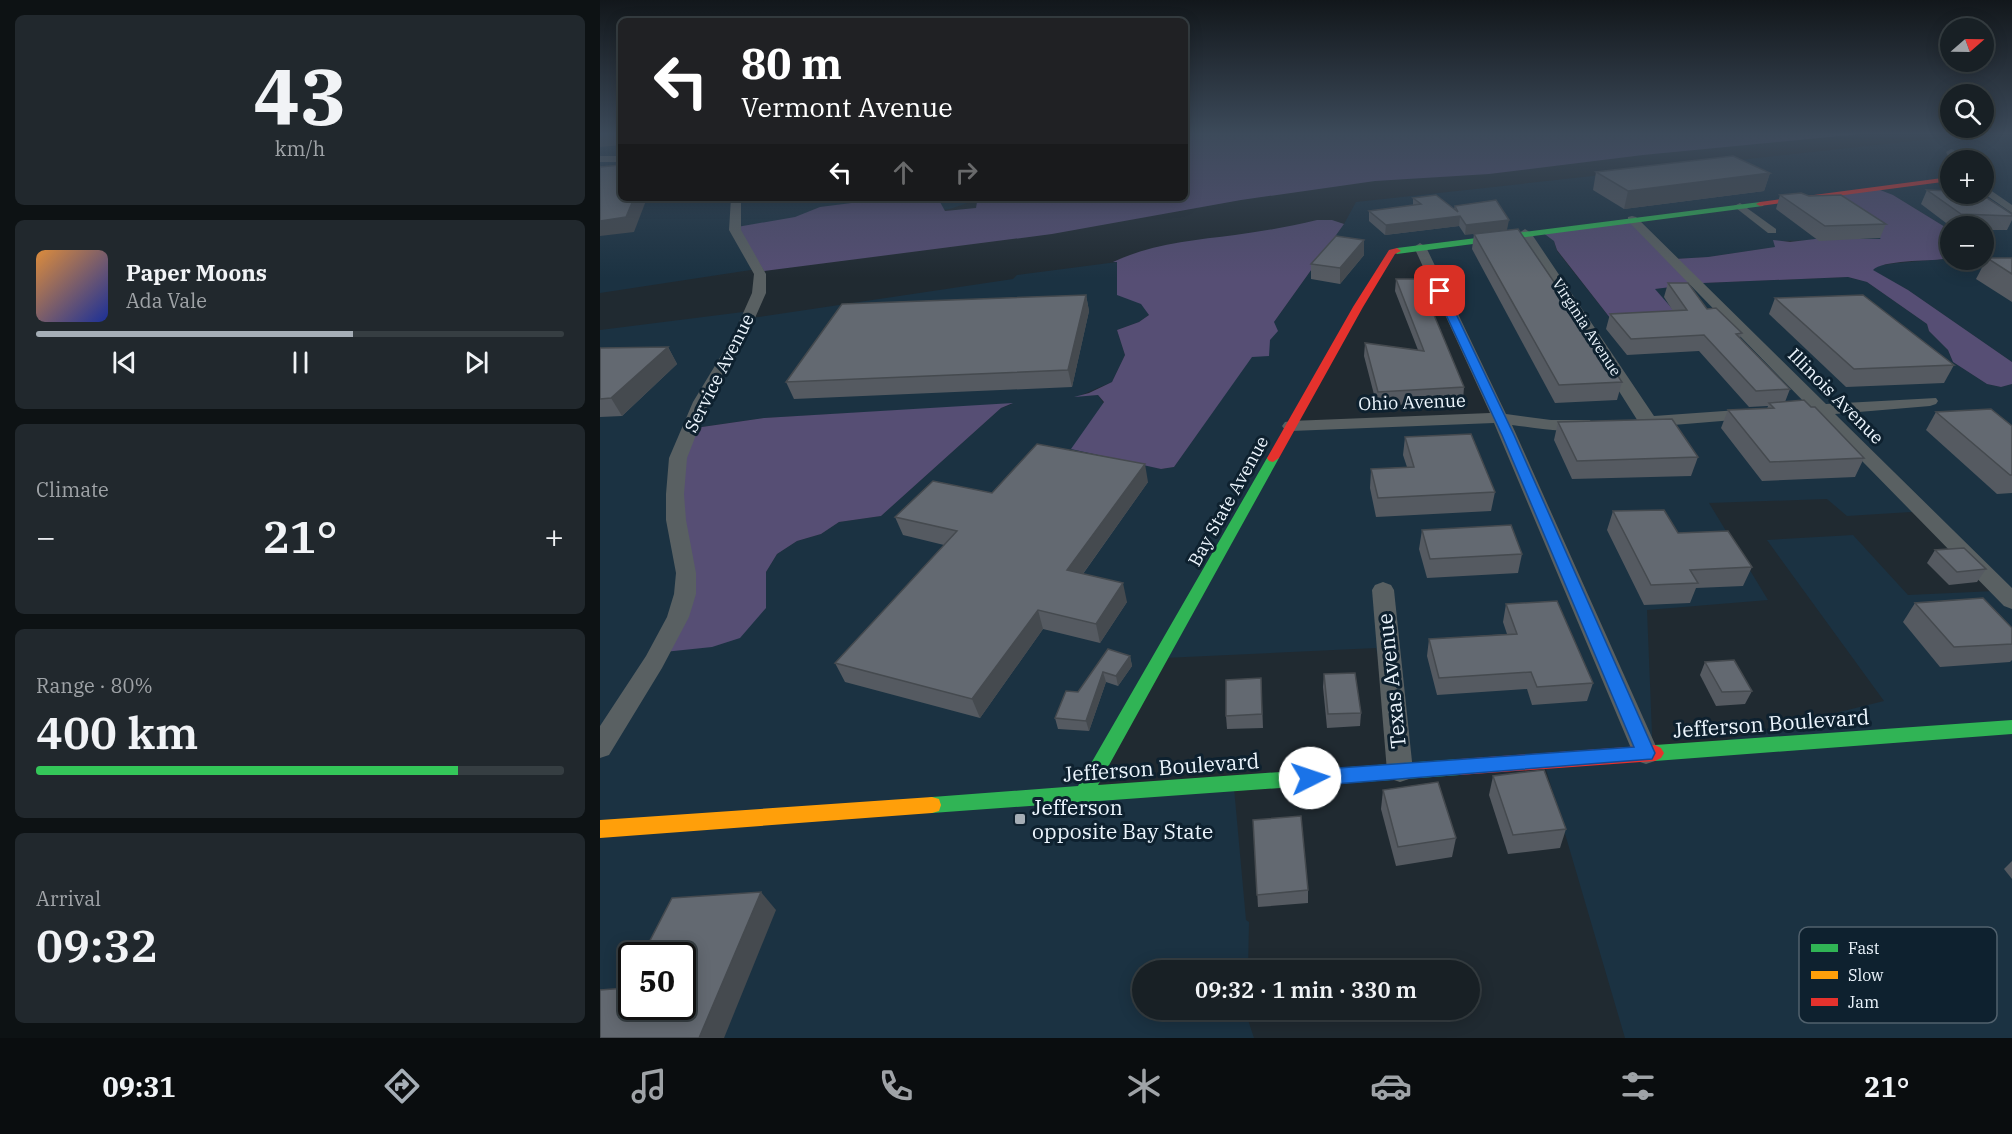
<!DOCTYPE html>
<html lang="en">
<head>
<meta charset="utf-8">
<style>
	:root { --surface:#182025; --page:#21282d; --text:#f1f3f6; --muted:#9fa3a7; --line:#363e42; --accent:#a5aeb6 }
	body { margin:0; font-family:"IBM Plex Serif",serif; background:var(--page); color:var(--text); height:100vh; display:flex; flex-direction:column; font-size:22px; white-space:nowrap }
	* { box-sizing:border-box; margin:0 }
	p { font-size:20px; color:var(--muted) }
	.icon { flex:none; width:33px; height:33px; fill:none; stroke:currentColor; stroke-width:2; stroke-linecap:round; stroke-linejoin:round }
	.map { position:relative; flex:1; overflow:hidden }
	.drawer { display:flex; flex-direction:column; gap:15px; padding:15px; background:#0d1214; width:600px }
	.drawer>* { flex:none }
	.banner { position:absolute; left:18px; top:18px; width:570px; height:183px; border-radius:9px; box-shadow:0 3px 15px #0003,0 0 0 2px var(--line); background:#202124; color:#fff; overflow:hidden }
	.needle { width:39px; rotate:70deg }
	.controls { position:absolute; left:1340px; top:18px; display:grid; gap:12px }
	.controls a { display:grid; place-items:center; width:54px; height:54px; border-radius:50%; background:var(--surface); box-shadow:0 3px 15px #0003,0 0 0 2px var(--line); font-size:30px }
	.speed { position:absolute; left:18px; top:942px; display:flex; gap:12px; font-size:30px; font-weight:700; text-align:center }
	.speed>* { display:grid; place-content:center; width:78px; height:78px; border-radius:50%; background:var(--surface); box-shadow:0 3px 15px #0003,0 0 0 2px var(--line); line-height:1 }
	.speed .limit { border:3px solid #111; border-radius:9px; background:#fff; color:#111 }
	.pin { position:absolute; display:grid; place-items:center; width:51px; height:51px; color:#fff; margin:-26px; border-radius:12px; box-shadow:0 3px 9px #0006 }
	.me { position:absolute; width:66px; margin:-33px; rotate:86deg; stroke-linejoin:round; filter:drop-shadow(0 0 4px #0008) }
	.turn { display:flex; align-items:center; gap:21px; height:126px; padding:0 24px; font-size:27px }
	.turn .icon { width:78px; height:78px; stroke-width:2.5 }
	.turn b { display:block; font-size:42px; line-height:51px }
	.lanes { display:flex; align-items:center; height:57px; padding:0 24px; background:#0003; justify-content:center; gap:30px; direction:ltr }
	.lanes .off { opacity:.35 }
	.big { font-size:45px; font-weight:600; line-height:1.1 }
	.drawer .tile { flex:1; display:flex; flex-direction:column; justify-content:center; gap:9px; min-width:0; padding:0 21px; border-radius:9px; background:var(--page) }
	.drawer .dial { align-items:center; gap:0 }
	.dial b { font-size:78px; line-height:1 }
	.song { display:flex; align-items:center; gap:18px }
	.cover { width:72px; height:72px; border-radius:9px; background:linear-gradient(135deg,hsl(30 70% 55%),hsl(230 70% 35%)) }
	.played { height:6px; border-radius:3px; background:linear-gradient(90deg,var(--accent) 60%,var(--line) 60%) }
	.keys { display:flex; justify-content:space-around; direction:ltr }
	.heat { display:flex; justify-content:space-between; align-items:center; font-size:33px; direction:ltr }
	.charge { height:9px; border-radius:4px; background:linear-gradient(90deg,#34c759 80%,var(--line) 0) }
	.trip { position:absolute; left:532px; top:960px; width:348px; height:60px; border-radius:30px; background:var(--surface); box-shadow:0 3px 15px #0003,0 0 0 2px var(--line); font-weight:600; line-height:60px; text-align:center }
	.menu { display:flex; height:96px; justify-content:space-around; align-items:center; background:#0a0d0f; color:var(--muted) }
	.menu .icon { width:42px; height:42px }
	.menu .on { color:var(--accent) }
	.menu b { font-size:27px; color:var(--text) }
	main { display:flex; flex:1; min-height:0 }
	.map>svg:first-child { display:block }
	.built { fill:#1b3242; fill-rule:evenodd }
	.forest { fill:#564e74 }
	.lines { fill:none; stroke-linecap:round; stroke-linejoin:round }
	.street { fill:#596062; fill-rule:evenodd }
	.fast { fill:#30b455; fill-rule:evenodd }
	.slow { fill:#ff9f0a; fill-rule:evenodd }
	.jam { fill:#e5322d; fill-rule:evenodd }
	.wall { fill:#555a61 }
	.shaded-wall { fill:#454a4f }
	.building { fill:#636971; stroke:#454a4f; stroke-width:1.5 }
	.route { fill:#1a73e8; stroke:#114b97; stroke-width:1.5 }
	.poi-dot { fill:#a5aeb6; stroke:#0e212f; stroke-width:2 }
	.labels { text-anchor:middle; dominant-baseline:central; stroke-width:6; stroke-linejoin:round; paint-order:stroke }
	.far-street-label { font-size:15px; fill:#ecf5fd; stroke:#0e212f }
	.street-label { font-size:18px; fill:#ecf5fd; stroke:#0e212f }
	.near-street-label { font-size:21px; fill:#ecf5fd; stroke:#0e212f }
	.near-poi-label { font-size:21px; fill:#ecf5fd; stroke:#0e212f; text-anchor:start }
	.key { fill:#0e212f; stroke:#51616d; stroke-width:1.5 }
	.key-label { font-size:16px; fill:#ecf5fd }
</style>
</head>
<body>
<main>
<section class="drawer">
<div class="tile dial"><b>43</b><p>km/h</p></div>
<div class="tile">
<div class="song"><i class="cover"></i><div><b>Paper Moons</b><p>Ada Vale</p></div></div>
<div class="played"></div>
<div class="keys"><svg class="icon" aria-label="previous" viewBox="0 0 24 24"><path d="M18 5L8 12l10 7zM5 5v14"/></svg><svg class="icon" aria-label="pause" viewBox="0 0 24 24"><path d="M8 5v14M16 5v14"/></svg><svg class="icon" aria-label="next" viewBox="0 0 24 24"><path d="M6 5l10 7-10 7zM19 5v14"/></svg></div>
</div>
<div class="tile"><p>Climate</p>
<div class="heat"><a>−</a><b class="big">21°</b><a>+</a></div>
</div>
<div class="tile"><p>Range · 80%</p><b class="big">400 km</b><div class="charge"></div></div>
<div class="tile"><p>Arrival</p><b class="big">09:32</b></div>
</section>
<div class="map">
<svg width="1412" height="1038" viewBox="0 0 1412 1038">
	<rect width="100%" height="100%" fill="#202a31"/>
	<g class="built">
		<path d="M0,133H21V198H382L350,209L183,229L197,263L0,293Z"/>
		<path d="M1337,133H1412V362L1308,290L1272,270L1276,266L1297,263L1344,259L1339,236L1350,235V260H1383V226H1350V230L1293,195L1260,220L1282,239L1174,241L1176,247L1108,257L1073,259L954,241L957,251L1014,323L1075,312L1054,289L1103,283L1248,277L1267,282L1327,324L1329,331L1348,350L1353,362L1387,384L1401,387L1412,384V597L1327,511L1247,516L1227,499L1109,503L1168,600L1047,610L1053,758L1284,701L1167,540L1253,535L1308,595L1395,591L1412,608V1038H1025L946,769L804,777L776,648L564,658L493,790L634,788L646,920L649,922L648,970H543V1010H648V1020L654,1038H0V330L151,311L152,318L413,279L417,275L517,262L549,315L539,322L517,330L525,355L512,382L479,396L498,395L545,464L561,469L574,467L652,356L670,340L674,322L744,224L756,202L1350,137ZM1350,160H1383V194H1350ZM821,248L893,417L696,422L795,251ZM412,404L401,408L281,516L239,522L221,534L197,541L177,554L166,572V608L89,575L95,428L164,418ZM32,956H82V1006H32Z"/>
	</g>
	<g class="forest">
		<path d="M585,133H1271L1043,155L889,174L775,181L641,200L452,234L164,271L137,227L195,217L220,207L291,198H326L328,202H340L345,211L376,208L377,202L375,198H585Z"/>
		<path d="M1275,188L1293,195L1350,230V235L1340,236L1344,259C1329,261 1282,260 1273,270L1308,290L1412,362V384L1401,387L1387,384L1353,362L1348,350L1329,331L1327,324L1267,282L1248,277L1103,283L1055,289L1076,313L1014,323L957,250L954,241L942,232L1031,220L1074,259L1108,257L1175,247L1173,240L1190,242L1215,239H1281L1227,195Z"/>
		<path d="M717,220H732L744,224L674,322L678,331L670,340L669,356L652,357L574,467L561,469L471,449L504,402L498,395L474,397L489,393L512,382L525,355L517,330L539,322L549,315L541,304L517,295V262H513C551,244 594,240 635,235C662,231 690,227 717,220Z"/>
		<path d="M413,403L401,408L281,516L239,522L221,534L197,541L177,554L166,572V608L140,638L112,647L64,652L82,615L79,492L90,431L95,428L164,418Z"/>
	</g>
	<g class="lines">
		<g class="street">
			<path d="M1351,149L1354,150L1360,160H1350L1346,152Z"/>
			<rect x="0" y="156" width="21" height="6"/>
			<path d="M1383,185L1412,205V213L1383,193Z"/>
			<path d="M131,198H141V230L166,274V293L147,336L109,402L87,458L84,494L86,520L96,573V594L89,617L62,668L9,755L0,758V726L46,656L67,617L74,594L76,573L66,520V494L69,458L93,402L133,336L152,293L154,274L129,230Z"/>
			<path d="M1140,203L1176,229V233H1168L1136,208L1134,206Z"/>
			<path d="M1032,216L1036,217L1226,404L1336,398L1338,401L1336,404L1330,406L1235,414L1412,588V609L1404,606L1217,415L1187,416L1185,412L1187,408L1208,406L1028,221V217Z"/>
			<path d="M925,229L931,233L1054,416L1152,409L1158,410L1160,414L1158,418L1049,427L1041,426L919,233Z"/>
			<path d="M820,243L826,247L906,414L951,420H990L992,424L990,428C965,434 937,428 912,425L1059,753L1055,761L1046,764L1037,761L1033,753L894,423L691,431L685,430L682,426L685,422L691,421L890,413L814,247Z"/>
			<path d="M783,582L791,585L794,590L813,771L809,779L800,782L791,779L787,771L772,590L775,585Z"/>
		</g>
		<g class="fast">
			<path d="M1160,202L1164,204L1163,206L797,254L793,251L797,248Z"/>
			<path d="M673,454L679,458L498,785L860,759L866,761L869,767L866,773L860,775L332,813L325,811L323,805L325,799L332,797L478,786L667,458Z"/>
			<path d="M1412,720V734L1055,761L1049,758L1046,753L1049,748L1055,745Z"/>
		</g>
		<path class="slow" d="M332,797L339,799L341,805L339,811L332,813L0,838V820Z"/>
		<g class="jam">
			<path d="M1350,177V181L1160,206L1156,204L1160,202Z"/>
			<path d="M797,248L801,251L795,254L763,307L679,458L673,462L669,461L667,458L753,307L789,250Z"/>
			<path d="M1055,745L1061,748L1064,753L1061,758L1055,761L860,775L854,773L851,767L854,761L860,759Z"/>
		</g>
	</g>
	<g class="wall">
		<path d="M996,172L1170,173L1164,191L1024,209L993,190Z"/>
		<path d="M1327,190L1412,214V220L1407,230H1383V226H1350L1321,204Z"/>
		<path d="M1180,195L1209,196L1286,224L1280,238L1219,241L1176,209Z"/>
		<path d="M813,198L854,209L855,206L896,200L865,235L859,226L785,235L769,221V211L813,205Z"/>
		<path d="M874,234L1022,382L1017,400L955,403L872,249Z"/>
		<path d="M764,240V255L740,284L711,279V264Z"/>
		<path d="M1387,258H1412V302L1376,279Z"/>
		<path d="M796,279L864,387L863,401L777,406L764,356L765,343L818,350L795,291Z"/>
		<path d="M1068,283L1142,333L1140,338L1190,389L1185,402L1264,458L1255,477L1162,481L1121,428L1128,410L1167,409L1168,406L1149,407L1099,351L1027,355L1006,329L1010,314L1073,311L1064,297Z"/>
		<path d="M486,295L489,311L472,387L194,399L186,382Z"/>
		<path d="M1175,298L1354,365L1344,383L1246,387L1169,314Z"/>
		<path d="M68,347L77,364L22,416L0,417V348Z"/>
		<path d="M1336,412L1412,426V493L1397,494L1326,430Z"/>
		<path d="M958,422L1098,457L1091,476L972,479L954,440Z"/>
		<path d="M805,437L895,492L891,511L776,517L770,488L771,469L807,467L803,455Z"/>
		<path d="M548,482L483,574L527,602L500,643L443,629L380,718L245,682L235,663L344,545L303,535L295,517L392,493Z"/>
		<path d="M1013,511L1078,533L1152,567L1143,586L1096,588L1090,603L1044,605L1007,530Z"/>
		<path d="M822,530L922,554L918,573L827,578L819,549Z"/>
		<path d="M1335,550L1386,569L1377,582L1349,585L1327,563Z"/>
		<path d="M1315,603L1412,628V660L1410,662L1340,667L1303,622Z"/>
		<path d="M906,604L993,683L987,701L932,705L927,689L837,695L827,656L829,639L907,634L903,622Z"/>
		<path d="M508,649L530,656L532,666L518,686L506,682L489,731L458,729L455,718L478,692Z"/>
		<path d="M1105,662L1152,691L1145,704L1116,706L1100,675Z"/>
		<path d="M724,674L761,713L760,726L727,728L723,687Z"/>
		<path d="M661,678L663,728L627,729L626,716Z"/>
		<path d="M893,776L966,829L960,848L908,854L889,795Z"/>
		<path d="M783,790L856,838L852,857L796,866L781,809Z"/>
		<path d="M653,820L708,890V903L658,907Z"/>
		<path d="M1412,861V879L1404,869Z"/>
	</g>
	<g class="shaded-wall">
		<path d="M0,133H21V145L0,147Z"/>
		<path d="M1170,173L1164,191L1024,209L1028,191Z"/>
		<path d="M34,198H47L34,232L0,236V221Z"/>
		<path d="M860,216L859,226L785,235L786,225Z"/>
		<path d="M909,220L907,230L865,235L866,225Z"/>
		<path d="M764,240V255L740,284V268Z"/>
		<path d="M486,295L489,311L472,387L468,370Z"/>
		<path d="M68,347L77,364L22,416L11,398Z"/>
		<path d="M545,464L548,482L472,589L467,570Z"/>
		<path d="M523,583L527,602L500,643L496,624Z"/>
		<path d="M438,610L443,629L380,718L372,699Z"/>
		<path d="M530,656L532,666L518,686L516,676Z"/>
		<path d="M503,672L506,682L489,731L486,721Z"/>
		<path d="M161,892L176,910L124,1038H99Z"/>
	</g>
	<g class="building">
		<path d="M1133,156L1170,173L1028,191L996,172Z"/>
		<path d="M21,165V198H34L26,217L0,221V167Z"/>
		<path d="M1327,190L1350,191V194H1381L1412,214V216L1361,214Z"/>
		<path d="M1201,193L1209,196L1241,195L1286,224L1225,226L1180,195Z"/>
		<path d="M836,195L858,212L855,206L896,200L909,220L866,225L860,216L786,225L769,211L821,204L813,198Z"/>
		<path d="M918,229L1022,382L959,385L874,234Z"/>
		<path d="M736,236L764,240L740,268L711,264Z"/>
		<path d="M1387,258H1412V274Z"/>
		<path d="M796,279H819L864,387L778,392L765,343L824,351Z"/>
		<path d="M1068,283H1088L1107,309L1116,308L1142,333L1136,334L1190,389L1156,391L1104,335L1031,339L1010,314L1087,310Z"/>
		<path d="M486,295L468,370L186,382L242,304Z"/>
		<path d="M1263,295L1354,365L1254,369L1175,298Z"/>
		<path d="M68,347L11,398L0,399V348Z"/>
		<path d="M1204,400L1211,407H1215L1264,458L1170,462L1128,410L1174,408L1169,403Z"/>
		<path d="M1391,409L1412,426V475H1410L1336,412Z"/>
		<path d="M1072,419L1098,457L977,461L958,422Z"/>
		<path d="M871,434L895,492L778,498L771,469L814,467L805,437Z"/>
		<path d="M437,444L545,464L467,570L523,583L496,624L438,610L372,699L235,663L357,531L295,517L333,481L392,493Z"/>
		<path d="M1064,510L1078,533L1128,531L1152,567L1090,570L1098,583L1051,585L1013,511Z"/>
		<path d="M911,525L922,554L830,559L822,530Z"/>
		<path d="M1364,548L1386,569L1357,572L1335,550Z"/>
		<path d="M1383,598L1412,628V644L1354,647L1315,603Z"/>
		<path d="M957,601L993,683L937,687L931,672L839,678L829,639L917,634L906,604Z"/>
		<path d="M508,649L530,656L516,676L503,672L486,721L455,718L466,691L478,692Z"/>
		<path d="M1134,660L1152,691L1122,692L1105,662Z"/>
		<path d="M755,673L761,713L728,714L724,674Z"/>
		<path d="M661,678L662,714L626,716V680Z"/>
		<path d="M944,770L966,829L913,835L893,776Z"/>
		<path d="M838,782L856,838L798,847L783,790Z"/>
		<path d="M701,816L708,890L657,895L653,820Z"/>
		<path d="M161,892L99,1038H0V990L26,988L32,977V1006H82V956H42L72,898Z"/>
	</g>
	<linearGradient id="sky" x2="0" y2="1"><stop stop-color="#12171b"/><stop offset="0.48" stop-color="#3c4a5a"/><stop offset="1" stop-color="#3c4a5a" stop-opacity="0"/></linearGradient>
	<rect width="1412" height="278" fill="url(#sky)"/>
	<path class="route" d="M837,289L845,291L914,435L1055,753L1052,759L710,786L703,783L700,778L703,772L710,770L1034,747L902,435L835,291Z"/>
	<rect class="poi-dot" x="414" y="813" width="12" height="12" rx="3"/>
	<g class="labels">
		<g class="far-street-label">
			<text transform="translate(987 327) rotate(57)">Virginia Avenue</text>
		</g>
		<g class="street-label">
			<text transform="translate(119 373) rotate(-63)">Service Avenue</text>
			<text transform="translate(1236 396) rotate(45)">Illinois Avenue</text>
			<text transform="translate(812 402) rotate(-2)">Ohio Avenue</text>
			<text transform="translate(628 501) rotate(-61)">Bay State Avenue</text>
		</g>
		<g class="near-street-label">
			<text transform="translate(791 681) rotate(-96)">Texas Avenue</text>
			<text transform="translate(1171 723) rotate(-4)">Jefferson Boulevard</text>
			<text transform="translate(561 767) rotate(-4)">Jefferson Boulevard</text>
		</g>
		<g class="near-poi-label">
			<text x="432" y="807">Jefferson<tspan x="432" dy="24">opposite Bay State</tspan></text>
		</g>
	</g>
	<rect x="1199" y="927" width="198" height="96" rx="9" class="key"/>
	<rect x="1211" y="944" width="27" height="8" fill="#30b455"/>
	<rect x="1211" y="971" width="27" height="8" fill="#ff9f0a"/>
	<rect x="1211" y="998" width="27" height="8" fill="#e5322d"/>
	<g class="key-label">
		<text x="1248" y="954">Fast</text>
		<text x="1248" y="981">Slow</text>
		<text x="1248" y="1008">Jam</text>
	</g>
</svg>
<div class="controls">
<a><svg class="needle" viewBox="-14 -14 28 28"><path d="M0-13l5 13h-10z" fill="#e53935"/><path d="M0 13l5-13h-10z" fill="#9fa3a7"/></svg></a>
<a><svg class="icon" aria-label="search" viewBox="0 0 24 24"><circle cx="10" cy="10" r="6"/><path d="M15 15l6 6"/></svg></a>
<a>+</a>
<a>−</a>
</div>
<div class="speed"><div class="limit">50</div></div>
<div class="pin" style="left:840px;top:291px;background:#d93025"><svg class="icon" aria-label="arrive" viewBox="0 0 24 24"><path d="M6 21V4h12l-3 4 3 4H6"/></svg></div>
<svg class="me" style="left:710px;top:778px" viewBox="-20 -20 40 40"><circle r="19" fill="#fff"/><path d="M0-13L10 11 0 6-10 11z" fill="#1a73e8"/></svg>
<div class="trip">09:32 · 1 min · 330 m</div>
<div class="banner">
<div class="turn"><svg class="icon" aria-label="left" viewBox="0 0 24 24"><path d="M17 20v-9H6M10 6l-5 5 5 5"/></svg><div><b>80 m</b>Vermont Avenue</div></div>
<div class="lanes"><svg class="icon" aria-label="left" viewBox="0 0 24 24"><path d="M17 20v-9H6M10 6l-5 5 5 5"/></svg><svg class="icon off" aria-label="ahead" viewBox="0 0 24 24"><path d="M12 20V5M6 11l6-6 6 6"/></svg><svg class="icon off" aria-label="right" viewBox="0 0 24 24"><path d="M7 20v-9h11M14 6l5 5-5 5"/></svg></div>
</div>
</div>
</main>
<nav class="menu">
<b>09:31</b>
<svg class="icon on" aria-label="directions" viewBox="0 0 24 24"><path d="M12 3l9 9-9 9-9-9zM9 14v-3h6M13 9l2 2-2 2"/></svg>
<svg class="icon" aria-label="music" viewBox="0 0 24 24"><path d="M9 18V5l10-2v13"/><circle cx="6" cy="18" r="3"/><circle cx="16" cy="16" r="3"/></svg>
<svg class="icon" aria-label="phone" viewBox="0 0 24 24"><path d="M5 4h4l2 5-3 2q2 4 5 5l2-3 5 2v4C11 20 4 13 5 4z"/></svg>
<svg class="icon" aria-label="climate" viewBox="0 0 24 24"><path d="M12 3v18M4 7l16 10M4 17L20 7"/></svg>
<svg class="icon" aria-label="car" viewBox="0 0 24 24"><path d="M5 17H2v-5l4-1 3-4h7l3 4 3 1v5h-3M9 17h6M6 11h13"/><circle cx="7" cy="17" r="2"/><circle cx="17" cy="17" r="2"/></svg>
<svg class="icon" aria-label="filters" viewBox="0 0 24 24"><path d="M4 7h16M4 17h16"/><circle cx="9" cy="7" r="2"/><circle cx="15" cy="17" r="2"/></svg>
<b>21°</b>
</nav>
</body>
</html>
